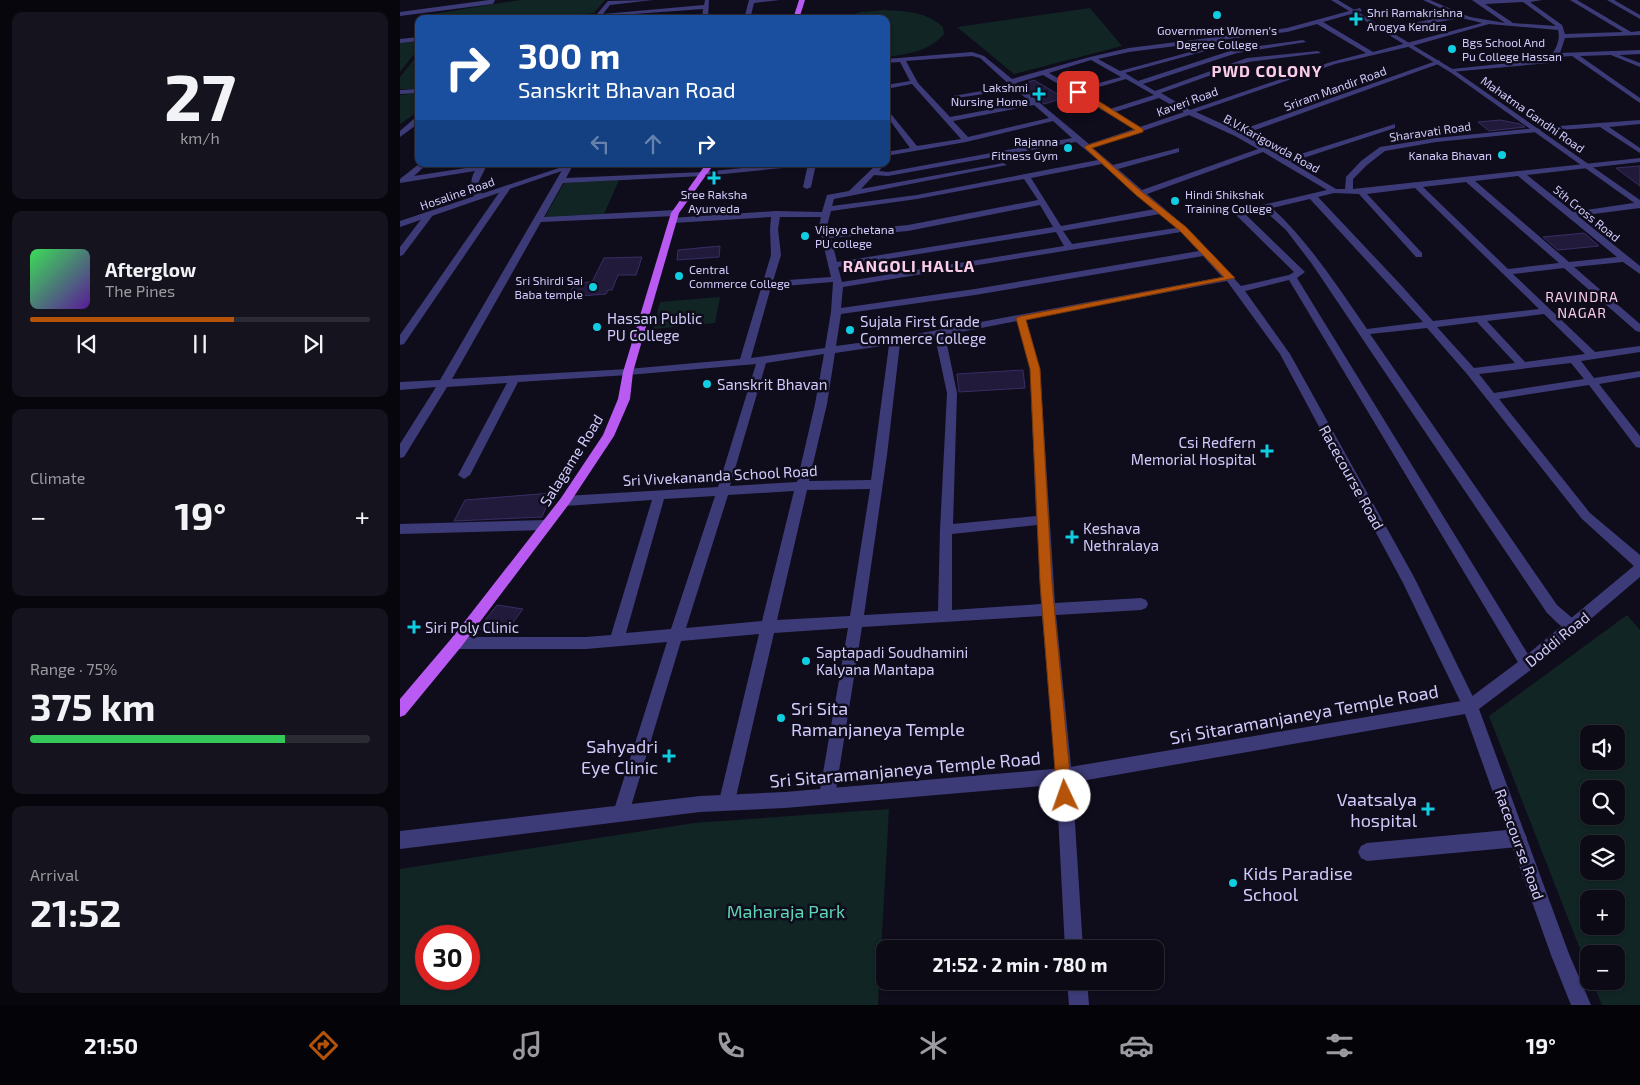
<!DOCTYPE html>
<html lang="en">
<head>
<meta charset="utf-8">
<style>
	:root { --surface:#0b0a15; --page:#14131e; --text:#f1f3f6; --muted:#9a9aa0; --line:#2b2b34; --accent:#b45309 }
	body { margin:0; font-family:"Exo 2",sans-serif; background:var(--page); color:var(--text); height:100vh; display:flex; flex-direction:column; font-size:19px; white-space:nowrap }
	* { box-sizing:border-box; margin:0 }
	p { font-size:16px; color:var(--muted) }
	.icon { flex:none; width:28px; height:28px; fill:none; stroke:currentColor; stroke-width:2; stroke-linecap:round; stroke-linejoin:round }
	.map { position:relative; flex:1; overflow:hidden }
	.drawer { display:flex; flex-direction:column; gap:12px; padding:12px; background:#06060c; width:400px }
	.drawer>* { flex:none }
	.banner { position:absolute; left:15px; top:15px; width:475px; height:152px; border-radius:10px; box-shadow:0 1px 4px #0004,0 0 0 1px var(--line); background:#1a4fa0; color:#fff; overflow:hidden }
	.buttons { position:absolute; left:1180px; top:725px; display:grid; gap:10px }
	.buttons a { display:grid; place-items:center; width:45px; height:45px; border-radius:10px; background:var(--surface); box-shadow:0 1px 4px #0004,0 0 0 1px var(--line); font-size:25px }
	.speed { position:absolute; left:15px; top:925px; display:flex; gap:10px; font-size:25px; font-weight:700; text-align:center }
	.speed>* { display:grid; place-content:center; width:65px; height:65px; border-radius:50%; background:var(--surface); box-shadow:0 1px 4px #0004,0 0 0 1px var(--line); line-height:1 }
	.speed .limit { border:8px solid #d22; background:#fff; color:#111 }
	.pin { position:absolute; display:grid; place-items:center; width:42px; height:42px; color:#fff; margin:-21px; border-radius:10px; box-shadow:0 2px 8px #0006 }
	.me { position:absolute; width:55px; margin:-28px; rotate:357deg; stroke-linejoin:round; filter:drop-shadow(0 0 4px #0008) }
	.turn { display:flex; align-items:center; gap:18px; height:105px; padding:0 20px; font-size:22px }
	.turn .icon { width:65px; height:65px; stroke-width:2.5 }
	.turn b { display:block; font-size:35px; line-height:42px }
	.lanes { display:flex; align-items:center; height:48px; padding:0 20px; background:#0003; justify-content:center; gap:25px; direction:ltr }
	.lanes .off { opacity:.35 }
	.big { font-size:38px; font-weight:700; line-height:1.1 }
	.drawer .card { flex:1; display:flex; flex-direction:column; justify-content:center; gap:8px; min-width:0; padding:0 18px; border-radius:10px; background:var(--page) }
	.drawer .dial { align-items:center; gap:0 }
	.dial b { font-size:65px; line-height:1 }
	.song { display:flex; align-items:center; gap:15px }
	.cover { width:60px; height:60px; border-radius:8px; background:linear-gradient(135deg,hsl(130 70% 55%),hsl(270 70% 35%)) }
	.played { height:5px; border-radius:2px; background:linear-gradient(90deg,var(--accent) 60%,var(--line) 60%) }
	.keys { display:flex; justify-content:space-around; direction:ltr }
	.heat { display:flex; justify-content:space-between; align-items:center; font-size:28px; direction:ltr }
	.charge { height:8px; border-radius:4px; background:linear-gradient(90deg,#34c759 75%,var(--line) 0) }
	.trip { position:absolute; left:476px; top:940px; width:288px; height:50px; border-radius:10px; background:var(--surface); box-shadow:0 1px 4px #0004,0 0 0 1px var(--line); font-weight:700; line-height:50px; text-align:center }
	.dock { display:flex; height:80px; justify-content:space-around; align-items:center; background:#040408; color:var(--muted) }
	.dock .icon { width:35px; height:35px }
	.dock .current { color:var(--accent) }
	.dock b { font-size:22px; color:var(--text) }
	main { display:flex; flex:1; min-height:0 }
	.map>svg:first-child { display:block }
	.green { fill:#102524; fill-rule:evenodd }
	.building { fill:#211a3b; stroke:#392e65 }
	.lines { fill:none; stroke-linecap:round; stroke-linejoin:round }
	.minor { fill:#3d3b77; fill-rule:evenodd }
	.tertiary { fill:#3d3b77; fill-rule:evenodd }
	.primary { fill:#b95bf2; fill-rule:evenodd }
	.route { fill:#b45309; stroke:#753606 }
	.poi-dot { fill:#11cde1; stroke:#0f0d1c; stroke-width:2 }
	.labels { text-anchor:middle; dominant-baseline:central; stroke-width:5; stroke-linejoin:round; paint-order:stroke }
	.far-poi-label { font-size:12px; fill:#d1cbfb; stroke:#0f0d1c; text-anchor:start }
	.far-street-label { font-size:12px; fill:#d1cbfb; stroke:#0f0d1c }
	.far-neighbourhood-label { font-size:14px; letter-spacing:1px; fill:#fbcdeb; stroke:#0f0d1c }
	.poi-label { font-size:15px; fill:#d1cbfb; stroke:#0f0d1c; text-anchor:start }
	.street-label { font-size:15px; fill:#d1cbfb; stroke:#0f0d1c }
	.far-district-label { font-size:16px; font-weight:bold; letter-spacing:1px; fill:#fbcdeb; stroke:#0f0d1c }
	.near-poi-label { font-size:18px; fill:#d1cbfb; stroke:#0f0d1c; text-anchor:start }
	.near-street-label { font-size:18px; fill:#d1cbfb; stroke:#0f0d1c }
	.near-park-label { font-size:18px; fill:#5ed4b6; stroke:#0f0d1c }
</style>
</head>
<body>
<main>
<section class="drawer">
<div class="card dial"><b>27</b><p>km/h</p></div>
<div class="card">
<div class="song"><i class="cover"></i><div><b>Afterglow</b><p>The Pines</p></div></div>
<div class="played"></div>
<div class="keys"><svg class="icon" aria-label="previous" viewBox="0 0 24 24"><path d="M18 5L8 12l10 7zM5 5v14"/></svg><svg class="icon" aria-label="pause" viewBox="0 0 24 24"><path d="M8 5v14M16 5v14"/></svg><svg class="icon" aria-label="next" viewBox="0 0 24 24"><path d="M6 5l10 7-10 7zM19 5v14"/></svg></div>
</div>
<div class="card"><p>Climate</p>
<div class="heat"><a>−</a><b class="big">19°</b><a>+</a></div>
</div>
<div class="card"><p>Range · 75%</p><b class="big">375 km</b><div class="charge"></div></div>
<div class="card"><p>Arrival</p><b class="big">21:52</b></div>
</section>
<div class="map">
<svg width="1240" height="1005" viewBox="0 0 1240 1005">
	<rect width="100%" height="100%" fill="#0f0d1c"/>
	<g class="green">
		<path d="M120,0H205L194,13L144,19H24L27,15Z"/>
		<path d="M690,8L722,46L614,74L557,27Z"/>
		<path d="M484,10C505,11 527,12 543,27L544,34C529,52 507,54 486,57V19H432L462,12Z"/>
		<path d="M19,41V48L0,72V43Z"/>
		<path d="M19,53V89H0V77Z"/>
		<path d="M19,93V111L0,124V95Z"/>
		<path d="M219,180L204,214L145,217L164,183Z"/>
		<path d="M320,297L315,323L253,329L260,302Z"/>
		<path d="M1227,615L1240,630V1005H1202L1192,981H1216V954H1189V972L1089,716ZM1189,734H1216V761H1189ZM1189,789H1216V816H1189ZM1189,844H1216V871H1189ZM1189,899H1216V926H1189Z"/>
		<path d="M489,809L478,1005H0V869L294,823ZM26,936H69V979H26Z"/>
	</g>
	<g class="building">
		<path d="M634,80L664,98L644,104L621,85Z"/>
		<path d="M1100,120L1120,124L1125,127L1089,131L1078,122Z"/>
		<path d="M1240,166V186L1216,168Z"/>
		<path d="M1184,233L1199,246L1158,250L1143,237Z"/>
		<path d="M320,246L319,257L277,260L278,250Z"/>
		<path d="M242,257L236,275H218L212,290H208L206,294L168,297L175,283L192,282L204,258Z"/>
		<path d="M623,370L625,388L559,392L557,374Z"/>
		<path d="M152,493L142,517L54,521L65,500Z"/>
		<path d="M97,605L123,609L106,632L78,629Z"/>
	</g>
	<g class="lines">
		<g class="minor">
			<path d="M89,0H95L93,4L0,16V12Z"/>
			<path d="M253,0L210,5L203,14L304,5L305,0H309L308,19H302L303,9L165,19L197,14L208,1Z"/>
			<path d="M349,0H380L354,3L350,19H344Z"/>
			<path d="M1023,0H1030L1070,17L1105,23L1072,0H1142L1130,2L1162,25L1165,34L1223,32L1170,0H1177L1231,32L1240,31V35L1165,38L1160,53L1240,50V54L1219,55L1240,63V67L1211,55L1180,56L1240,98V103L1172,56L1158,57L1150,63L1050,72L1049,71L1052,69L1148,59C1155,52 1161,40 1158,30L1089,24L1012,46L935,64L796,112L838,131L1039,60L1041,63L844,134L885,159L995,124V128L891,162L936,189H945L946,177L961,161L980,147L1036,138L1137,128L1141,130L1137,132L1036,142L985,151L967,165L953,179V189L1240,158V162L1127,175L1173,212L1240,202V208L1178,216L1240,266V274L1223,262L1174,267L1240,324V332L1236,331L1164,268L1113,274L1195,352L1240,346V352L1181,361L1194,378L1240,371V377L1199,384L1240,436V448L1236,447L1189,385L1099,399L1190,513L1240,555V568L1235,567L1182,519L1067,374L1027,328L970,334L1157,605L1178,623L1180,627L1178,631C1167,635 1155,620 1147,613L912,264L886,230L864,210L845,214L905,272L897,278L1134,664L1132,669L1127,670L1122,669L889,280L845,291L890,354L1014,577L1075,701L1078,706L1075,711L1070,713L1065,711L1003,583L880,354L827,281L626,319L640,369L655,603L741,598L746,600L748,604L746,608L741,610L656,615L672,776L683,949H665L656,776L642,616L462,627L435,796L433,802L427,804L421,802L419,796L448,628L374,633L335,801L333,807L327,809L321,807L319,801L359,634L281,641L229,813L227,819L221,821L215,819L213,813L267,642L186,649H56L51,647L49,643L51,639L56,637H186L211,635L252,500L165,506L159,501L165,496L318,487L356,364L228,375L118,382L70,475L64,479L58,475L107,383L47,387L4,457L0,458V444L36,387L0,390V382L40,380L165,165L172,167L166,178L303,172L382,164H407L403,166L303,176L163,183L144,217L275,210L279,213L275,216L141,222L52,379L228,369L340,359L371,255L370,229L371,217L273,223L270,222V218L376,211L422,212L427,195L449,191L477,164H485L479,171L488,172L672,138L653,121L566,142L486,156V152L510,148L486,115V108L517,146L561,139L512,84L486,89V85L510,81L500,62L486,63V59L572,52L584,56L612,79L690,57L729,48L887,28L960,8L962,11L923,22L973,52L1082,23L1062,18L990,30L992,27L1055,15ZM1123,2L1156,26L1113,23L1085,4ZM917,24L966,53L931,62L790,110L761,93L848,62L921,53L918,51L847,58L755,91L743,84L837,53L906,42L903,40L836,49L738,81L725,73L820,47L823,44L821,40L887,32ZM815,41L816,45L720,71L698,59L729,52ZM572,56L580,58L611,86L553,96L551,97V99L615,89L630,102L550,117L518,83L506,61ZM691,60L721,77L677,89L649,73ZM643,75L734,129L689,144L616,83ZM726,79L754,95L710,109L682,92ZM759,98L784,112L740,127L715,112ZM634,105L649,118L568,137L553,121ZM789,115L835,136L858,149L742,190L718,169L779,152V148L713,165L693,148ZM676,142L698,160L517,195L432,206L434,199L607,165L603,163L461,189L474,175L488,176ZM863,152L927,190L836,211V215L894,272L889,275L841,286L786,227L747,194ZM702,164L736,193V196H740L755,209L661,226L631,178ZM1118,176L1217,257L1169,262L1075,181ZM624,179L638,200L508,225L429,233L427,226L431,211L517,199ZM1066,182L1159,263L1108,269L1023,187ZM1015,188L1139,309L1033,321L1000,284L918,197L934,193L959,194L1016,257H1022V253L967,194ZM910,199L1023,322L967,329C937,286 910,243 872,208ZM640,205L653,227L437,262L431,238L508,231ZM760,214L776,228L672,244L663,231ZM380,217H421L419,226L431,277L373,281L381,255L378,229ZM656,232L664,246L442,282L438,267ZM781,232L799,251L575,289L441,308L443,287ZM803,256L822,277L495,338L436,346L441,314L575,295ZM433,282L431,312L425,348L351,358L371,287ZM1144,314L1185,354L1125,362L1087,321ZM617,321L630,369L636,516L553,524L557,393L545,335ZM1077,322L1115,363L1074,368L1037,327ZM535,337L547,393L540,530L538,611L464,615L487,455L500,343ZM489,345L471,480L409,481L427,404L435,353ZM424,354L415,404L397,482L330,486L366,363ZM1171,363L1184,379L1094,393L1079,374ZM470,489L450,616L377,620L407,490ZM394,491L362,621L286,628L328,495ZM315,496L271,629L226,633L264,499ZM637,525L641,604L552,610V534Z"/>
			<path d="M1207,0H1214L1240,15V19Z"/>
			<path d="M19,37V41L0,43V39Z"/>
			<path d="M19,89V93L0,94V90Z"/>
			<path d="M16,117H19V123L0,137V131Z"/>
			<path d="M1240,120V124L1209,127L1240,148V153L1200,127L1146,131L1142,129L1146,127Z"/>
			<path d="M19,164H27L14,176L85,165L86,167L79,181L83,198L76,200C71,190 69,180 75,171L0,183V179Z"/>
			<path d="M408,164H416L411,187L407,189L403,187Z"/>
			<path d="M103,187L110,189L4,344L0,345V335Z"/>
			<path d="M26,213L33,215L3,255L0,256V247Z"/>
			<path d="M146,520L151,522L152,525L151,528L146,530L0,534V524Z"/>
			<path d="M1118,829L1124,832L1127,838L1124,844L1118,847L967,861L961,858L958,852L961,846L967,843Z"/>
			<path d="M667,981H687L689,1005H669Z"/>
		</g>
		<g class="tertiary">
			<path d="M931,0H938L1054,70L1240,200V207L1050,72Z"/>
			<path d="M171,164H182L0,227V221Z"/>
			<path d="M1240,564V577L1132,669L1079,709L1169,954L1191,1005H1171L1151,955L1065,714L664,784L385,808L300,812L0,849V831L300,796L385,792L664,768L1067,700L1122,659L1235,565Z"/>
		</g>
		<g class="primary">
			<path d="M399,0H405L399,19H393Z"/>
			<path d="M306,164H314L279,213L233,372L230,399L214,436L169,504L61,647L5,715L0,717V699L51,639L161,498L203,435L218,399L223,372L271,213Z"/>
		</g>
	</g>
	<path class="route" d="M676,90H681L743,129V132L692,148L742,192L786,227L835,278L626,320L640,369L652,583L672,796L670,801L665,803L660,801L657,796L640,583L630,369L616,318L621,316L824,277L780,231L736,195L685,148V146L735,130L676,93Z"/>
	<g class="poi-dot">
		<circle cx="817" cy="15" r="5"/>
		<path d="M953.5 11.5h5v5h5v5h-5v5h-5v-5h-5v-5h5z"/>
		<circle cx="1052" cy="49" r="5"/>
		<path d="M636.5 86.5h5v5h5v5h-5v5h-5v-5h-5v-5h5z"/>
		<circle cx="668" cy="148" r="5"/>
		<circle cx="1102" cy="155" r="5"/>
		<path d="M311.5 170.5h5v5h5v5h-5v5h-5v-5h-5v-5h5z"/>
		<circle cx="775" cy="201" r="5"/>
		<circle cx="405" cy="236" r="5"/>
		<circle cx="279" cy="276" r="5"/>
		<circle cx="193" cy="287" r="5"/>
		<circle cx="197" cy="327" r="5"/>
		<circle cx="450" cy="330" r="5"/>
		<circle cx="307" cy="384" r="5"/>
		<path d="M864.5 443.5h5v5h5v5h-5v5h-5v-5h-5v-5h5z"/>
		<path d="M669.5 529.5h5v5h5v5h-5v5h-5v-5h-5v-5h5z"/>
		<path d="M11.5 619.5h5v5h5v5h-5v5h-5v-5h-5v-5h5z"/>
		<circle cx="406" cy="661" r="5"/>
		<circle cx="381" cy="718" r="5"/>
		<path d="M266.5 748.5h5v5h5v5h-5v5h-5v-5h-5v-5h5z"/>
		<path d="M1025.5 801.5h5v5h5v5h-5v5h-5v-5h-5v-5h5z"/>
		<circle cx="833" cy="883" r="5"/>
	</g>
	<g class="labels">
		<g class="far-poi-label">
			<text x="967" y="12">Shri Ramakrishna<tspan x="967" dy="14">Arogya Kendra</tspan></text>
			<text x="817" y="30" text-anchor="middle">Government Women's<tspan x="817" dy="14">Degree College</tspan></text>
			<text x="1062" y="42">Bgs School And<tspan x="1062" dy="14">Pu College Hassan</tspan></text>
			<text x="628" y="87" text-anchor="end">Lakshmi<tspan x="628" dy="14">Nursing Home</tspan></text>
			<text x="658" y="141" text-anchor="end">Rajanna<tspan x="658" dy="14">Fitness Gym</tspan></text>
			<text x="1092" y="155" text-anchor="end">Kanaka Bhavan</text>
			<text x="314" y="194" text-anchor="middle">Sree Raksha<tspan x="314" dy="14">Ayurveda</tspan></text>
			<text x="785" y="194">Hindi Shikshak<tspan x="785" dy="14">Training College</tspan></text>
			<text x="415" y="229">Vijaya chetana<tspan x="415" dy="14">PU college</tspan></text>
			<text x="289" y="269">Central<tspan x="289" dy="14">Commerce College</tspan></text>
			<text x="183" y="280" text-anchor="end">Sri Shirdi Sai<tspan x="183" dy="14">Baba temple</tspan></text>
		</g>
		<g class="far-street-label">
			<text transform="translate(935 88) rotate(-20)">Sriram Mandir Road</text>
			<text transform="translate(787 101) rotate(-20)">Kaveri Road</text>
			<text transform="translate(1133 114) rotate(35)">Mahatma Gandhi Road</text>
			<text transform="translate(1030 131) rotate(-8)">Sharavati Road</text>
			<text transform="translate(872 143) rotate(29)">B.V.Karigowda Road</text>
			<text transform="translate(57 193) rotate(-19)">Hosaline Road</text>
			<text transform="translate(1187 213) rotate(39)">5th Cross Road</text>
		</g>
		<g class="far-neighbourhood-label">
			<text x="1182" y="296">RAVINDRA<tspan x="1182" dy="16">NAGAR</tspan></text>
		</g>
		<g class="poi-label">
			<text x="207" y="318">Hassan Public<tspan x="207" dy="17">PU College</tspan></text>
			<text x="460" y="321">Sujala First Grade<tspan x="460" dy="17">Commerce College</tspan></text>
			<text x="317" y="384">Sanskrit Bhavan</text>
			<text x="856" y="442" text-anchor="end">Csi Redfern<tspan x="856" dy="17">Memorial Hospital</tspan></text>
			<text x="683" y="528">Keshava<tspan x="683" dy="17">Nethralaya</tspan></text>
			<text x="25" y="627">Siri Poly Clinic</text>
			<text x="416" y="652">Saptapadi Soudhamini<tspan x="416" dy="17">Kalyana Mantapa</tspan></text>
		</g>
		<g class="street-label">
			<text transform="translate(171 460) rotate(-58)">Salagame Road</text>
			<text transform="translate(320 475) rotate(-3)">Sri Vivekananda School Road</text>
			<text transform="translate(952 477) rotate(61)">Racecourse Road</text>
			<text transform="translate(1157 639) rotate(-39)">Doddi Road</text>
			<text transform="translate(1120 844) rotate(70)">Racecourse Road</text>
		</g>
		<g class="far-district-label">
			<text x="867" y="70">PWD COLONY</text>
			<text x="509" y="265">RANGOLI HALLA</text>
		</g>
		<g class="near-poi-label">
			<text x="391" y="708">Sri Sita<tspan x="391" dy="21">Ramanjaneya Temple</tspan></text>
			<text x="258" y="746" text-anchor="end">Sahyadri<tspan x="258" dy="21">Eye Clinic</tspan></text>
			<text x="1017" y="799" text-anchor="end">Vaatsalya<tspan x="1017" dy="21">hospital</tspan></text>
			<text x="843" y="873">Kids Paradise<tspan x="843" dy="21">School</tspan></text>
		</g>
		<g class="near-street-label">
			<text transform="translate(904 714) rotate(-10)">Sri Sitaramanjaneya Temple Road</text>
			<text transform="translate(505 769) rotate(-5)">Sri Sitaramanjaneya Temple Road</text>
		</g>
		<g class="near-park-label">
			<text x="386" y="911">Maharaja Park</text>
		</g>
	</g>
</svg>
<div class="buttons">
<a><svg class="icon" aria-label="sound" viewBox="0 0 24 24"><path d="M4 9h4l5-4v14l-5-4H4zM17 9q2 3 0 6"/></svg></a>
<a><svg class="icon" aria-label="search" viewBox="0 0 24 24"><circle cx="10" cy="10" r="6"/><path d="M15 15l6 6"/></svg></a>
<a><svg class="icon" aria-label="layers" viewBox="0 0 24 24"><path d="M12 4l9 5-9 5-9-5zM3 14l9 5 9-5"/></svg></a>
<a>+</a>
<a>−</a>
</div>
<div class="speed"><div class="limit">30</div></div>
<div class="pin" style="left:678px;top:92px;background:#d93025"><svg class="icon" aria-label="arrive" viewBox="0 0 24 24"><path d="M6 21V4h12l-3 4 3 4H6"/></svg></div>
<svg class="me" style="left:665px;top:796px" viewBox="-20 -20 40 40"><circle r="19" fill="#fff"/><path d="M0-13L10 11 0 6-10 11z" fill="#b45309"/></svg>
<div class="trip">21:52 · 2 min · 780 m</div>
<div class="banner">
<div class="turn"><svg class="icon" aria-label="right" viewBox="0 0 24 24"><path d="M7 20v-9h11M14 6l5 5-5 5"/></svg><div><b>300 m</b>Sanskrit Bhavan Road</div></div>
<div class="lanes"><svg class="icon off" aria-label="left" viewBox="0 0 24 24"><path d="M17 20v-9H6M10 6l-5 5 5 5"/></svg><svg class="icon off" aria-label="ahead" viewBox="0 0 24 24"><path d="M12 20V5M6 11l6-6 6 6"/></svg><svg class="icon" aria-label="right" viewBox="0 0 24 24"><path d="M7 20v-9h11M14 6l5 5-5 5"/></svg></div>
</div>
</div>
</main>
<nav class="dock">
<b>21:50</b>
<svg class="icon current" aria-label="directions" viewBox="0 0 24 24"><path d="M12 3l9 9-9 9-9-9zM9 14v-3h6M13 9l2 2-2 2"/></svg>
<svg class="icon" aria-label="music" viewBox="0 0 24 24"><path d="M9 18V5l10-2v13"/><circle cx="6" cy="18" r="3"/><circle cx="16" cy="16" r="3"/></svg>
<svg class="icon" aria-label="phone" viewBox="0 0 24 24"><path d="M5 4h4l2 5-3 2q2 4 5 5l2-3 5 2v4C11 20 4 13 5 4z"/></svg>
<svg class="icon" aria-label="climate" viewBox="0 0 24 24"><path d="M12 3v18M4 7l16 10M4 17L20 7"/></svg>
<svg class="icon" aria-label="car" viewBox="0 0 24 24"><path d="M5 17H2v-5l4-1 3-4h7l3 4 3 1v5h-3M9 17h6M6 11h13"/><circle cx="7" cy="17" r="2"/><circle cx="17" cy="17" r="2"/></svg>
<svg class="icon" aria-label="filters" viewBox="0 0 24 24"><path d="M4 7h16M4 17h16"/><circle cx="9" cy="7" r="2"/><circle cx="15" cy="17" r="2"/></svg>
<b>19°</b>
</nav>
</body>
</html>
